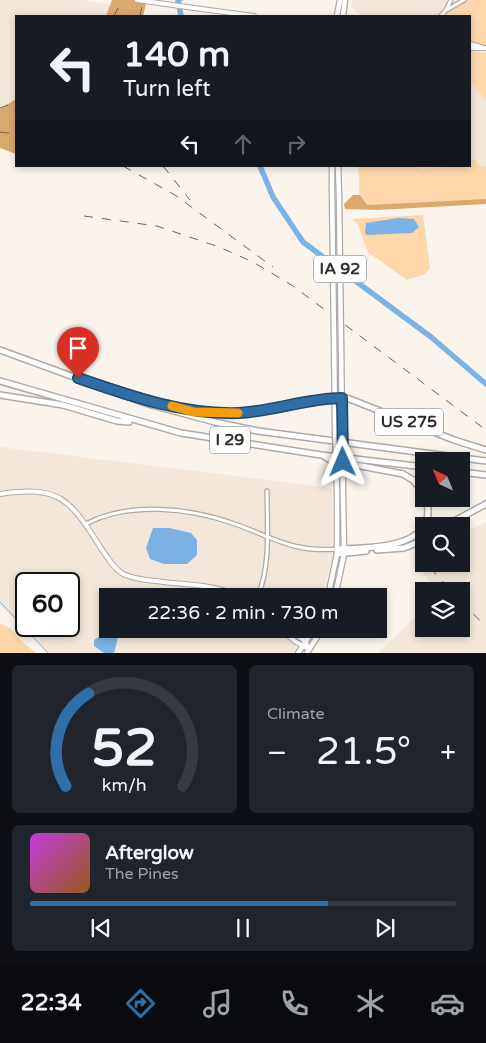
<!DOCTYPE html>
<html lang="en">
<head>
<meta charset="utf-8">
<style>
	:root { --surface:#171b24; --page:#20242c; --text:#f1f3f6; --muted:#9ea1a6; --line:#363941; --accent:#306fa6 }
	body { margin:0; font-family:"Varela Round",sans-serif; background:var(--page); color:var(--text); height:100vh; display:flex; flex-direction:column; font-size:19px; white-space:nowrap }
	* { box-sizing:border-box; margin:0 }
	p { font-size:16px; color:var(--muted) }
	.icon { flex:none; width:28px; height:28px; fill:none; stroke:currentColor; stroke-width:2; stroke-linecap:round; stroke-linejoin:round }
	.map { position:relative; height:653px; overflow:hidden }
	.side { display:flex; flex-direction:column; gap:12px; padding:12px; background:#0d0f14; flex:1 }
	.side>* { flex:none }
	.hud { position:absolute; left:15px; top:15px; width:456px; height:152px; border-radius:0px; box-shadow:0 2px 8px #0003; background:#171b24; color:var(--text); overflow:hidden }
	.needle { width:32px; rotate:316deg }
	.fabs { position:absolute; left:415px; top:452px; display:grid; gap:10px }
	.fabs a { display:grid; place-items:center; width:55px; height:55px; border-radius:0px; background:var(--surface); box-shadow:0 2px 8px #0003; font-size:25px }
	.speed { position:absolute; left:15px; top:572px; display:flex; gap:10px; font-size:25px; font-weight:700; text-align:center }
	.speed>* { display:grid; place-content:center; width:65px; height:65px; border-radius:50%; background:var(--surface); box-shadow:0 2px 8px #0003; line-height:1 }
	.speed .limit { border:2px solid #111; border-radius:8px; background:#fff; color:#111 }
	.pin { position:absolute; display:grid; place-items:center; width:42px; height:42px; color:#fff; margin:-51px -21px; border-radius:50% 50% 50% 0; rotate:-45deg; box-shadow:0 0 5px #0007 }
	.pin .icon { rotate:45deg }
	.me { position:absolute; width:55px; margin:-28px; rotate:359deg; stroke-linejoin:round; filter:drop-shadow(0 0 4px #0008) }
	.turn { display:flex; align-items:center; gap:18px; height:105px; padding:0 25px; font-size:22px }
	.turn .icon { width:65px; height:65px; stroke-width:2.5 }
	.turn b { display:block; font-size:35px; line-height:42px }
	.lanes { display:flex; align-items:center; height:48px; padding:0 25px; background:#0003; justify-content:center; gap:25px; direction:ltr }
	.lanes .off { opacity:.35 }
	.big { font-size:38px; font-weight:600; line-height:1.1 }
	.side .card { flex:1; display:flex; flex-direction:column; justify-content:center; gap:8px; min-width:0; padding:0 18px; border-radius:8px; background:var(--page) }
	.side .dial { align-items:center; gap:0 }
	.dial svg { height:130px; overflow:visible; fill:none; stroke:var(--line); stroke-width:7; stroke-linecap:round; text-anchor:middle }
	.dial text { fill:var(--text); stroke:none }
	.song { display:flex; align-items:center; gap:15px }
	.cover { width:60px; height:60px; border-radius:8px; background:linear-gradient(135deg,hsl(290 70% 55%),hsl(30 70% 35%)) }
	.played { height:5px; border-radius:2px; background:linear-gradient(90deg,var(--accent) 70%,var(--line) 70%) }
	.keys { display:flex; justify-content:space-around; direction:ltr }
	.heat { display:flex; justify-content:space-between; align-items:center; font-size:28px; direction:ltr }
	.side .tiles { flex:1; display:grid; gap:12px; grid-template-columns:1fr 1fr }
	.card:last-child { grid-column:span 2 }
	.trip { position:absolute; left:99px; top:588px; width:288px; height:50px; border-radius:0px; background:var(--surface); box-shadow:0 2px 8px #0003; font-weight:600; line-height:50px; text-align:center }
	.menu { display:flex; height:80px; justify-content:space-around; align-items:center; background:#090b0e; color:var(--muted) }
	.menu .icon { width:35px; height:35px }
	.menu .selected { color:var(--accent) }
	.menu b { font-size:22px; color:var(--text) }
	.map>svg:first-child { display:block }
	.built { fill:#f2e7da; fill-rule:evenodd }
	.green { fill:#fed8ab }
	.forest { fill:#d9a96e }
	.water { fill:#7cb2e5 }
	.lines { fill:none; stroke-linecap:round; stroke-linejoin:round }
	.stream { stroke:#7cb2e5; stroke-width:1 }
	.river { stroke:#7cb2e5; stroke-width:5.5 }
	.minor-casing { stroke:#aea9a3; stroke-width:5.5 }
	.tertiary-casing { stroke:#aea9a3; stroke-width:6 }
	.secondary-casing { stroke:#aea9a3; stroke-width:6 }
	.primary-casing { stroke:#aea9a3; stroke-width:7 }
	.motorway-casing { stroke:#aea9a3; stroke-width:8 }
	.minor { stroke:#fff; stroke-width:3 }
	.tertiary { stroke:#fff; stroke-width:4 }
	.secondary { stroke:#fff; stroke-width:4 }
	.primary { stroke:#fff; stroke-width:4.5 }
	.motorway { stroke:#fff; stroke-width:5 }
	.rail { stroke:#676460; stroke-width:1; stroke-dasharray:9 9; stroke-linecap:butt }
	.secondary-bridge-casing { stroke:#aea9a3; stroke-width:6; stroke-linecap:butt }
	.primary-bridge-casing { stroke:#aea9a3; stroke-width:7; stroke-linecap:butt }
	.secondary-bridge { stroke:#fff; stroke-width:4 }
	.primary-bridge { stroke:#fff; stroke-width:4.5 }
	.route-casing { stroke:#1f486c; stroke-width:12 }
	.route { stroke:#306fa6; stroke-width:9 }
	.slow { stroke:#f59e0b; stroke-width:9 }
	.labels { text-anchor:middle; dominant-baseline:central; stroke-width:5; stroke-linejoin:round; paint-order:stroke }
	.shield { fill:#fff; stroke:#6d6b69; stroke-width:1 }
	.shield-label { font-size:16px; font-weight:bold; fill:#2e2c29 }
</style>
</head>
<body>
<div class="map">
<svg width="486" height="653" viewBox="0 0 486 653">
	<rect width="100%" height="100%" fill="#faf4ed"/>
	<g class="built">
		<path d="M0,0H82L112,5L106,16H16V99L0,109Z"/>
		<path d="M352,0H486L470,16H362L351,7Z"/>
		<path d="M470,50L486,52V201L360,209L358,166H470Z"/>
		<path d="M0,447L332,488L333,556L322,596H108V629H308L292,653H48L0,604ZM26,584H69V626H26Z"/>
		<path d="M486,522V653H378L424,609V629H461V591H436L413,559L424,553V564H461V534Z"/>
	</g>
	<g class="green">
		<path d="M464,0H486V46L470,44V16H441L445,11Z"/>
		<path d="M470,51L486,53V100L470,82Z"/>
		<path d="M475,159L479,165L486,167V199L367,205L360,195L359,166H412L425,170L426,168L470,166V160Z"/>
		<path d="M423,215L430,268L425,274L407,280L368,252L358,225L352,219Z"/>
		<path d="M0,623L10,628L19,639L36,653H0Z"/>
	</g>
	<g class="forest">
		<path d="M112,0H147L143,16H106Z"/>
		<path d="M16,99V154L0,148V109Z"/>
		<path d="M353,195H360L367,205L486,199V204L377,210L345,209L344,204Z"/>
	</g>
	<g class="water">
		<path d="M398,218L414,219L419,227L412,233L367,235L365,233L366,223Z"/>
		<path d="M153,528H170L191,533L197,540V555L187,564H164L150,559L146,548Z"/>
		<path d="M103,634L114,635L118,637L114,653H104L94,646V640Z"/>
	</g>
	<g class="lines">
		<g class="stream">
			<path d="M178,2L183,0"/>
			<path d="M0,602L48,653"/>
		</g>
		<g class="river">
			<path d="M178,0L181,16"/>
			<path d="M260,166L273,197L303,242L431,337L486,384"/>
		</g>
		<g class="minor-casing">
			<g id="minor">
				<path d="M446,10L451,0"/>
				<path d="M441,16L445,11L464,0"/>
				<path d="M86,524C129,501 190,508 235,524C272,537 294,553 336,549"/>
				<path d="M258,596C271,564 267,526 267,491"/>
			</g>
		</g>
		<g class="tertiary-casing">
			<g id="tertiary">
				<path d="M0,494C61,485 70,500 101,548C107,557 113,568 123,574C133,579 145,580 156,581C183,585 214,584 239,596"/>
				<path d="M280,629L296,642L309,649"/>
				<path d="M289,629L306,642L309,649"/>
			</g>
		</g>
		<g class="secondary-casing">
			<g id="secondary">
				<path d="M194,8L254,16"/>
				<path d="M470,44L481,47"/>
				<path d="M470,48H486"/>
			</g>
		</g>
		<g class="primary-casing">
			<g id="primary">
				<path d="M337,16L340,0"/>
				<path d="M343,16L345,0"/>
				<path d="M332,166V190"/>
				<path d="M338,166L339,195"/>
				<path d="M334,337L335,427"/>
				<path d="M341,343L342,428"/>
				<path d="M328,596L337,554V494"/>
				<path d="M335,596L344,554L343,495"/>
				<path d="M298,653L314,629"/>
				<path d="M307,653L322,629"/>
			</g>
		</g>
		<g class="motorway-casing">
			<g id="motorway">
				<path d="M0,350L148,404L215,422L258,431L486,461"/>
				<path d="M0,381L181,433L321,455L424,467"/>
				<path d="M0,395L63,405L117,421L129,422"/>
				<path d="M144,399L195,412L225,413L263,411L327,398H347L454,440L486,450"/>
				<path d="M324,456L330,460L403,474L413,480L424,493"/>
				<path d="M461,472L486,475"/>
				<path d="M445,526L486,504"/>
				<path d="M337,549C367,548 441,550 426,499"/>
				<path d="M377,550L404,548L424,540"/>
				<path d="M337,554L366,551"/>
			</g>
		</g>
		<use href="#minor" class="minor"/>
		<use href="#tertiary" class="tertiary"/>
		<use href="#secondary" class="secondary"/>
		<use href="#primary" class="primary"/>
		<use href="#motorway" class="motorway"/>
		<g class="rail">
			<path d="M114,16L122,0"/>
			<path d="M140,16L143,0"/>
			<path d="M0,108L16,102"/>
			<path d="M0,132L16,134"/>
			<path d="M123,166L175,195L273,267"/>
			<path d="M163,166L190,200"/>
			<path d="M84,216L157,226L219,247L253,262L293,286L486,430"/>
			<path d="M430,568L452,591"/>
			<path d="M461,601L486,627"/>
		</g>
		<g class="secondary-bridge-casing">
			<path id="secondary-bridge" d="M137,0L194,8"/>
		</g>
		<g class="primary-bridge-casing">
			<g id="primary-bridge">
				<path d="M332,190L334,337"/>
				<path d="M339,195L341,343"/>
				<path d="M335,427L337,494"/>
				<path d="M342,428L343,495"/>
			</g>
		</g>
		<use href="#secondary-bridge" class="secondary-bridge"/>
		<use href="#primary-bridge" class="primary-bridge"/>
	</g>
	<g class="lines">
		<g class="route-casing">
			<path id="route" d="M78,378C130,396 184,415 239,413C274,411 308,398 342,398L343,462"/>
		</g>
		<use href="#route" class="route"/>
		<path class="slow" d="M172,406L194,412L238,413"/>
	</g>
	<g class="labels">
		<g class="shield">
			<rect x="314" y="255.5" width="52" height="27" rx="4"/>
			<rect x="375" y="408.5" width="68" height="27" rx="4"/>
			<rect x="210" y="426.5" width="40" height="27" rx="4"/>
		</g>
		<g class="shield-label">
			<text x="340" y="269">IA 92</text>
			<text x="409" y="422">US 275</text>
			<text x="230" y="440">I 29</text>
		</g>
	</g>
</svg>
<div class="fabs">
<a><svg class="needle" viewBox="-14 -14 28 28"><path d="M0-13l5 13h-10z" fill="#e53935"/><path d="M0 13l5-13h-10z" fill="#9ea1a6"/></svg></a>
<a><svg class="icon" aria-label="search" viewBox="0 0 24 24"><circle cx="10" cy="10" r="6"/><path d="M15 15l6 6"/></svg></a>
<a><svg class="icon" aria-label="layers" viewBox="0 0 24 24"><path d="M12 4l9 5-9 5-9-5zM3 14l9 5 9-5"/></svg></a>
</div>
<div class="speed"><div class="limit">60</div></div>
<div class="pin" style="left:78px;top:378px;background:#d93025"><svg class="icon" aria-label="arrive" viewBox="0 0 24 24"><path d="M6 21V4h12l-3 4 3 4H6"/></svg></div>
<svg class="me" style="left:343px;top:462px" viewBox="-20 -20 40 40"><path d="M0-17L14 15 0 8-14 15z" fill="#306fa6" stroke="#fff" stroke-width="4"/></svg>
<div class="trip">22:36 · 2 min · 730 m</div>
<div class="hud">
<div class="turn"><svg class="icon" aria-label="left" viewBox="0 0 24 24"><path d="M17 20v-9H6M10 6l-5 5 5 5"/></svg><div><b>140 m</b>Turn left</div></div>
<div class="lanes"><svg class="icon" aria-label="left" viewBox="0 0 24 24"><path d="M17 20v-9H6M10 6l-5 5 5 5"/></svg><svg class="icon off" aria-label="ahead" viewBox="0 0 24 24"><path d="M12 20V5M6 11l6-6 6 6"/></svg><svg class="icon off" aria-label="right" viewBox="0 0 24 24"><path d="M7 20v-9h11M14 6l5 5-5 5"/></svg></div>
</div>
</div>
<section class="side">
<div class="tiles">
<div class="card dial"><svg viewBox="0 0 100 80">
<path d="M14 69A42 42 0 1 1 86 69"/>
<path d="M14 69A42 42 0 0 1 28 12" stroke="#306fa6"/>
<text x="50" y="56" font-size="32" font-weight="700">52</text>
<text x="50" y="72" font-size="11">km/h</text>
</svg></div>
<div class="card"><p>Climate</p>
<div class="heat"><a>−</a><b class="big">21.5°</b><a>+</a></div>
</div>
<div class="card">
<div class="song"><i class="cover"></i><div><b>Afterglow</b><p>The Pines</p></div></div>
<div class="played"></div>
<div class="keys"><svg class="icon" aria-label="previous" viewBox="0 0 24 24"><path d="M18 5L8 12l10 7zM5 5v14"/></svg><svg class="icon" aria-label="pause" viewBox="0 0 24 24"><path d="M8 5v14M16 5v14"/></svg><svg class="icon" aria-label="next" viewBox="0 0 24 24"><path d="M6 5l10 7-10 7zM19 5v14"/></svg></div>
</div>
</div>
</section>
<nav class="menu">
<b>22:34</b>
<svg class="icon selected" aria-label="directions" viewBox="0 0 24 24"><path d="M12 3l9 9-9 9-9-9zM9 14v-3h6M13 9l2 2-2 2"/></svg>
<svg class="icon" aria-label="music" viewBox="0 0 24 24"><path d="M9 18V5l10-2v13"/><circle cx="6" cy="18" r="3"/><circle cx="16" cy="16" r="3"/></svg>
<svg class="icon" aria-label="phone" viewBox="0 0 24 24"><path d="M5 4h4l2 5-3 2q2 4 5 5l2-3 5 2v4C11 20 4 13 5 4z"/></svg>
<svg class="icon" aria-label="climate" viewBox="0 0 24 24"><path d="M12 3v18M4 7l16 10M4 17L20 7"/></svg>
<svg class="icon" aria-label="car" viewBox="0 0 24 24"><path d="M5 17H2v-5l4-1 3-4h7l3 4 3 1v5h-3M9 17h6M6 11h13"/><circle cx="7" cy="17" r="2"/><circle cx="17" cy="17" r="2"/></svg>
</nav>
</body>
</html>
